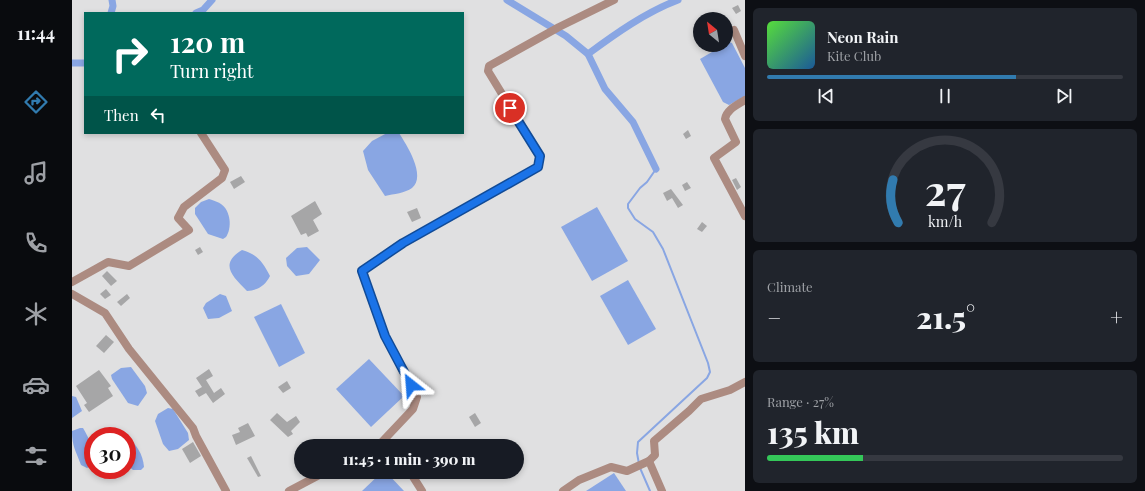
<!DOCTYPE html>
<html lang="en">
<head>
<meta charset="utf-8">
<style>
	:root { --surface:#171b24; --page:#20242c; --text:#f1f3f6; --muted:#9ea1a6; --line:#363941; --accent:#317baf }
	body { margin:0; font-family:"Playfair Display",serif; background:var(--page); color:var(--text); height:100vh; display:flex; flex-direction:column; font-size:15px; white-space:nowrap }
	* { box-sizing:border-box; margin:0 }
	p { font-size:13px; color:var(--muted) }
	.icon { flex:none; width:22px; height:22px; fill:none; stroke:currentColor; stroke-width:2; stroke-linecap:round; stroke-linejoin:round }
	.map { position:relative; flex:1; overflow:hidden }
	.panel { display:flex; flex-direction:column; gap:8px; padding:8px; background:#0d0f14; width:400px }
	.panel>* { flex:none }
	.top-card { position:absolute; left:12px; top:12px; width:380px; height:122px; border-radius:0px; box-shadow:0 2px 6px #0003; background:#00695c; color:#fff; overflow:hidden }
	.needle { width:26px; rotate:330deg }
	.buttons { position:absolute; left:621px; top:12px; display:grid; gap:8px }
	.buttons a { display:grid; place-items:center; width:40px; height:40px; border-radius:50%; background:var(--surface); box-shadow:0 2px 6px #0003; font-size:20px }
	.speed { position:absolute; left:12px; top:427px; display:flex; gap:8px; font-size:20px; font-weight:700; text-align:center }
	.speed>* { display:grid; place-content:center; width:52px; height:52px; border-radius:50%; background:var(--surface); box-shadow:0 2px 6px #0003; line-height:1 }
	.speed .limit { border:6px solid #d22; background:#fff; color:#111 }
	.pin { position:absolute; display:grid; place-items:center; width:34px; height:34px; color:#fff; margin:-17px; border:2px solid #fff; border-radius:50%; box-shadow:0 1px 4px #0007 }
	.me { position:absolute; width:44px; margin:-22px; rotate:332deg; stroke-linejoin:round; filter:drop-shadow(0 0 3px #0008) }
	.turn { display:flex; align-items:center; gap:14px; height:84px; padding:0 20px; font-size:18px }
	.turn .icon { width:52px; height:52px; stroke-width:2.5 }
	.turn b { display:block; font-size:28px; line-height:34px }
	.then { display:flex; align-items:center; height:38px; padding:0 20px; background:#0003; gap:8px; font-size:15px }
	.big { font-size:30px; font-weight:800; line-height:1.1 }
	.panel .card { flex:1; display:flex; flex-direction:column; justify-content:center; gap:6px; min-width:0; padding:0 14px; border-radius:6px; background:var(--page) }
	.panel .dial { align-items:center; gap:0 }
	.dial svg { height:104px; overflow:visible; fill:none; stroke:var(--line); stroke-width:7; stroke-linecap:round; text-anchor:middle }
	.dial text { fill:var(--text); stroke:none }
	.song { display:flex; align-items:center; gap:12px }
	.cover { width:48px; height:48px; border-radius:6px; background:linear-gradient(135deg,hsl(110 70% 55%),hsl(210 70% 35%)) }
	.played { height:4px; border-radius:2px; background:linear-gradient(90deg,var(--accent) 70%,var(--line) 70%) }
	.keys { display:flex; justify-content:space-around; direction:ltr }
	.heat { display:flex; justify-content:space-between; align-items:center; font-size:22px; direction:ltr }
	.charge { height:6px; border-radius:3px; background:linear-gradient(90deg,#34c759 27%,var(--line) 0) }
	.trip { position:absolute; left:222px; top:439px; width:230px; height:40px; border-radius:20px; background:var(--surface); box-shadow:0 2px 6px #0003; font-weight:800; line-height:40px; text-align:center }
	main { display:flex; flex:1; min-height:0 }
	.menu { display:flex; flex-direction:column; width:72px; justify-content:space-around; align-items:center; background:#090b0e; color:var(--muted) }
	.menu .icon { width:28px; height:28px }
	.menu .selected { color:var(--accent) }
	.menu b { font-size:18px; color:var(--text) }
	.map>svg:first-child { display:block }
	.water { fill:#89a6e3 }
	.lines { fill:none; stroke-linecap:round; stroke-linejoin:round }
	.stream { stroke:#89a6e3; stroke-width:2 }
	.canal { stroke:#89a6e3; stroke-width:7 }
	.building { fill:#a6a6a7 }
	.minor { stroke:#ac8b81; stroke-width:8 }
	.route-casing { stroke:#114b97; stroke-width:10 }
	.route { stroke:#1a73e8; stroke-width:7 }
</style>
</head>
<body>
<main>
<nav class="menu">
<b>11:44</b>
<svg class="icon selected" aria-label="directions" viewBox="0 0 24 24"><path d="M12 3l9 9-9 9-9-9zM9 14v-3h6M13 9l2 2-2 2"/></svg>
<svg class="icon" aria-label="music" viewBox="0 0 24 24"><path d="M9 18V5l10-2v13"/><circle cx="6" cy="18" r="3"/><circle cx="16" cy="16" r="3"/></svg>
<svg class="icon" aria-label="phone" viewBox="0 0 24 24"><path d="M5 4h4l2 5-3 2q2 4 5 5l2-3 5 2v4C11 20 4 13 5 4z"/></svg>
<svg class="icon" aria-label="climate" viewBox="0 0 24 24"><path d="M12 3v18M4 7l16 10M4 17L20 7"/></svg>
<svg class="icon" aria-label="car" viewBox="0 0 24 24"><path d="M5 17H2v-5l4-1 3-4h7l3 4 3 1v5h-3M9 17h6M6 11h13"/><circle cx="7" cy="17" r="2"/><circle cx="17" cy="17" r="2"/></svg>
<svg class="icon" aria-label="filters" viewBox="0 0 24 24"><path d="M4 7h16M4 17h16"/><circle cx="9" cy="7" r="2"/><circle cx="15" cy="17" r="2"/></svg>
</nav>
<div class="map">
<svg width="673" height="491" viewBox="0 0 673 491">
	<rect width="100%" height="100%" fill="#e0e0e1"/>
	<g class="water">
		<path d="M657,42L660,43L673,68V96L657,105L651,102L628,59Z"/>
		<path d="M315,133H327C334,144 355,176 340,188C333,193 322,194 313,196L296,170L291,151L300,141Z"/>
		<path d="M137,199C141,200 146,202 149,204C159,211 160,228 154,237L151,239L136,234L123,214V208L129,202Z"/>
		<path d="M525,207L556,261L520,281L489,227Z"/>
		<path d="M235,247L248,260L237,274L224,276L215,266L214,258L225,248Z"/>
		<path d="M170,250C186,255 190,261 198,276C193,286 186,290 175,291C160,276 147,264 170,250Z"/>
		<path d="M556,280L584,329L556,345L528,296Z"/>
		<path d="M148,294L154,296L160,311L147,318L136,319L131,308L134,303Z"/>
		<path d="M209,304L233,353L207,367L182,317Z"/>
		<path d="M297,359L332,396L299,427L264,389Z"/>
		<path d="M59,367L73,386L75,393L66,406L56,403L40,379L39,375L49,368Z"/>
		<path d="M0,396L4,397L10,411L0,418Z"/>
		<path d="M96,408L101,409L116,433L117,440L106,449L97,451L91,444L83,421L86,414Z"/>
		<path d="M8,428H11C18,440 25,454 19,466L15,468L9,465C4,451 0,447 0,431Z"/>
		<path d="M55,436C64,444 71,454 72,467L69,470H61L55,465Z"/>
		<path d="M310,472H314L332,491H290Z"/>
		<path d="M542,473L554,491H514Z"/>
	</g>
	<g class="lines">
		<g class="stream">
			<path d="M567,464L565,453L566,442L635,378L638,372L636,363L591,249L581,232L563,219L556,208V204L568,188L575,182L584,169"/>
			<path d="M568,468L578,491"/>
		</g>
		<g class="canal">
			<path d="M435,0L494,36L516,54L533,89L561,122L584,169"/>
			<path d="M39,13L41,6L40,0"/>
			<path d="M124,13L131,10L140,0"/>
			<path d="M516,54C543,34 574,12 606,0"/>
			<path d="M0,63H13"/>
		</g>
	</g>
	<g class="building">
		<path d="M666,5L669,11L664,14L660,8Z"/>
		<path d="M616,130L619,136L614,139L611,134Z"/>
		<path d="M169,176L173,182L162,189L158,182Z"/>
		<path d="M664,178L669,187L665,190L660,180Z"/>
		<path d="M615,182L619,188L613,191L610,185Z"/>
		<path d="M599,189L611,205L606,208L600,198L595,201L591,193Z"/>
		<path d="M243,201L250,214L241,220L247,231L236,237L234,233L229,235L219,216Z"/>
		<path d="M345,208L349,218L340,222L335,212Z"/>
		<path d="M630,222L635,226L630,232L625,229Z"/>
		<path d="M128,247L131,252L126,255L123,250Z"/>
		<path d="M35,271L45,281L39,286L30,276Z"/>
		<path d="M34,289L39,295L33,299L28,294Z"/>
		<path d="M55,294L58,298L49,306L45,302Z"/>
		<path d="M34,335L42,342L32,353L24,346Z"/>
		<path d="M137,369L141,376L134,380L142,393L149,388L153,394L141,403L134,393L127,397L123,391L130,387L124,378Z"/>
		<path d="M27,370L39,386L36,388L41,396L17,412L12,405L15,403L4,386Z"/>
		<path d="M215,381L219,388L211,393L206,387Z"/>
		<path d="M205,413L215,422L224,416L228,422L219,431L221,434L216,437L198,420Z"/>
		<path d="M403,413L409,423L403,427L397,417Z"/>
		<path d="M176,423L183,436L164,445L160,435L168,432L166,428Z"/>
		<path d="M121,442L129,456L118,463L110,449Z"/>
		<path d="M179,456L189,476L186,477L175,458Z"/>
	</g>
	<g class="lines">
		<g class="minor">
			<path d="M662,30L673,56"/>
			<path d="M673,100C665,105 654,110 653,119L664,142L642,158L673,216"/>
			<path d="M0,282L36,262L57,266L117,230L106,218L112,207L150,178L153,170L129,133"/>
			<path d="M0,294L33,313L57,349L121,428L124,436L154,491"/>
			<path d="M309,446L307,445L341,409L345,397L313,336L290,271L331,243L466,167L468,156L416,71L417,66L487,27L542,0"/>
			<path d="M577,461L583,455L582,441L617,411L629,399L658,390L673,382"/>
			<path d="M338,472L350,491"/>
			<path d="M217,491L253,472"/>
			<path d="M491,491L507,480L539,467L555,471L577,461L590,491"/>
		</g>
	</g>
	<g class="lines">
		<g class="route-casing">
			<path id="route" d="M339,385L313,336L290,271L331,243L466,167L468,156L438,108"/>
		</g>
		<use href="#route" class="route"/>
	</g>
</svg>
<div class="buttons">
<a><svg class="needle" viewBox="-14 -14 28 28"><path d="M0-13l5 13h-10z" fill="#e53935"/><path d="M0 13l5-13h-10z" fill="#9ea1a6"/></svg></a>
</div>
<div class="speed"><div class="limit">30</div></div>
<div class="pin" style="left:438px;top:108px;background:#d93025"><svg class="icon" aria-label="arrive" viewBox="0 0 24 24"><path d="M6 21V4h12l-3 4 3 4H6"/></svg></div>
<svg class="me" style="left:339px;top:385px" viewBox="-20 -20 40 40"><path d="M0-17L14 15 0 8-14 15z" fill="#1a73e8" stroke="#fff" stroke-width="4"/></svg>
<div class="trip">11:45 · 1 min · 390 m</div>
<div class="top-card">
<div class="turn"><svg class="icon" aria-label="right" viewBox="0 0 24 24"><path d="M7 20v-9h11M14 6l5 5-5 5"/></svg><div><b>120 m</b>Turn right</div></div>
<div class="then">Then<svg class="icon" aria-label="left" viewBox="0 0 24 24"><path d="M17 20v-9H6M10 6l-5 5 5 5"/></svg></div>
</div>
</div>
<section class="panel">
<div class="card">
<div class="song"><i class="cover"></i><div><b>Neon Rain</b><p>Kite Club</p></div></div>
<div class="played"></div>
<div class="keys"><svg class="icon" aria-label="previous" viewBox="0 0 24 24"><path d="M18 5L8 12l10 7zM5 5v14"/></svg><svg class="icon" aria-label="pause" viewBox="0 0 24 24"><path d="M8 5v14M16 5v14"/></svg><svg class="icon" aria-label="next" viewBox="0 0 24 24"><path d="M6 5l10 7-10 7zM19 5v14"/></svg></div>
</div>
<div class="card dial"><svg viewBox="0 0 100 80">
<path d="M14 69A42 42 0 1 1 86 69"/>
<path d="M14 69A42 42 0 0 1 10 36" stroke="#317baf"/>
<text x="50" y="56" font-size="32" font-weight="700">27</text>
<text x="50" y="72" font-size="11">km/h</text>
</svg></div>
<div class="card"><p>Climate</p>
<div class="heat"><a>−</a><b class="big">21.5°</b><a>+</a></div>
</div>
<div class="card"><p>Range · 27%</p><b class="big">135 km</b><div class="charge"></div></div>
</section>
</main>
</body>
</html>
